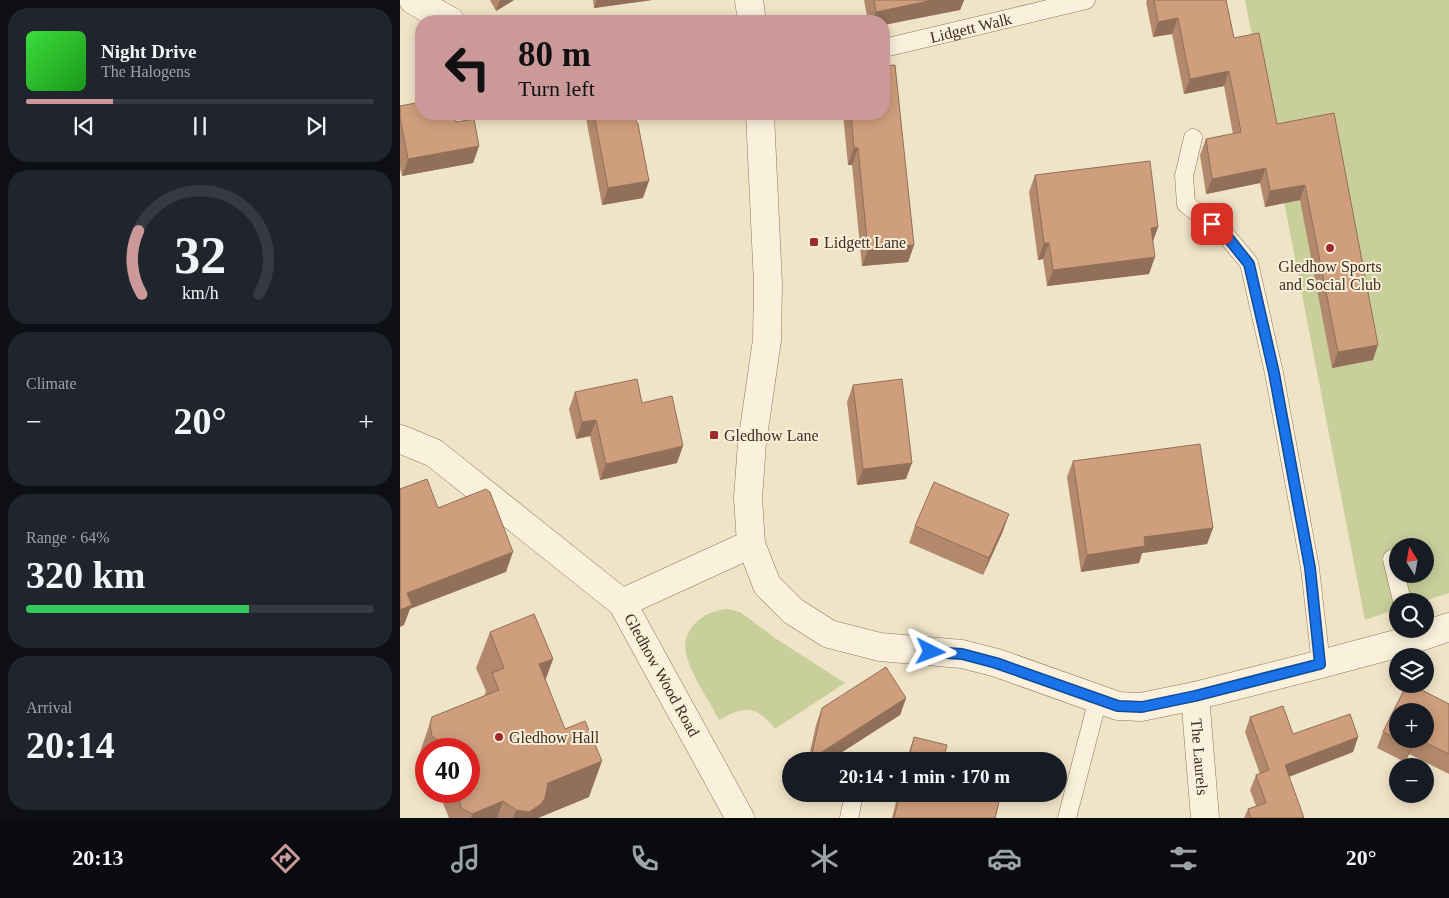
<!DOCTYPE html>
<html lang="en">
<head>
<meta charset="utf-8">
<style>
	:root { --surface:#171b24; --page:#20242c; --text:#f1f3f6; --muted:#9ea1a6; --line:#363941; --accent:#cc999b }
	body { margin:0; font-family:Georgia,serif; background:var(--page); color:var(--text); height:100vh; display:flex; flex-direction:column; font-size:19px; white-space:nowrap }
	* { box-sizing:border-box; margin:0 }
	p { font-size:16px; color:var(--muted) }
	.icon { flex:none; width:28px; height:28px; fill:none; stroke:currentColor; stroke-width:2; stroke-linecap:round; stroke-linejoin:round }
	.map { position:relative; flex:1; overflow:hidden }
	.panel { display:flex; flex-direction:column; gap:8px; padding:8px; background:#0d0f14; width:400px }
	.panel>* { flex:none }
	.banner { position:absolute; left:15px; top:15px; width:475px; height:105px; border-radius:20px; box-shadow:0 2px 12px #0003; background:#cc999b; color:#111; overflow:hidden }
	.needle { width:32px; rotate:349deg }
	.controls { position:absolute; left:989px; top:538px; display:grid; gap:10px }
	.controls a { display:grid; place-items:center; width:45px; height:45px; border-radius:50%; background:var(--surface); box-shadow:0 2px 12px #0003; font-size:25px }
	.speed { position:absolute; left:15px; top:738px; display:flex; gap:10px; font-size:25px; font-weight:700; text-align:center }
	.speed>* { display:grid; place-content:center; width:65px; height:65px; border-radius:50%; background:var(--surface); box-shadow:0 2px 12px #0003; line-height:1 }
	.speed .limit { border:8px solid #d22; background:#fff; color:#111 }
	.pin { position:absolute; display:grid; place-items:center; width:42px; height:42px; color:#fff; margin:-21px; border-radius:10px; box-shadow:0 2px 8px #0006 }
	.me { position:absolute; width:55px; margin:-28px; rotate:93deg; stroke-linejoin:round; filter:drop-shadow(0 0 4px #0008) }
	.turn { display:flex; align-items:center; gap:18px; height:105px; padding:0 20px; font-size:22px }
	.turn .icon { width:65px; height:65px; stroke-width:2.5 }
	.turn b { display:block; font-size:35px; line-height:42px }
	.big { font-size:38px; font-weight:700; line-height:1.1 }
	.panel .widget { flex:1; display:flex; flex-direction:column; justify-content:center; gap:8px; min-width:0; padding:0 18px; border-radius:20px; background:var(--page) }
	.panel .dial { align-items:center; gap:0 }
	.dial svg { height:130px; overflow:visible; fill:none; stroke:var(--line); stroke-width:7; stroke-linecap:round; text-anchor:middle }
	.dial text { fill:var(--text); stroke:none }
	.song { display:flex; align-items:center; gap:15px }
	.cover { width:60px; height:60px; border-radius:8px; background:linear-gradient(135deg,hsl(120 70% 55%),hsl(120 70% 35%)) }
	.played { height:5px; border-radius:2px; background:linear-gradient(90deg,var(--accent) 25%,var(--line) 25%) }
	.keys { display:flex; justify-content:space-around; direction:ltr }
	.heat { display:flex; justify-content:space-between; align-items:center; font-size:28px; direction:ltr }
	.charge { height:8px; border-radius:4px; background:linear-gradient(90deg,#34c759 64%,var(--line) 0) }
	.trip { position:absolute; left:382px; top:752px; width:285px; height:50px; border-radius:25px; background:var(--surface); box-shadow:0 2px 12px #0003; font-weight:700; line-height:50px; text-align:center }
	.dock { display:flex; height:80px; justify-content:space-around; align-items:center; background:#090b0e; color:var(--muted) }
	.dock .icon { width:35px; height:35px }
	.dock .selected { color:var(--accent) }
	.dock b { font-size:22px; color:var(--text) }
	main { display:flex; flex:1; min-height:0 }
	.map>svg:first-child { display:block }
	.green { fill:#c9cf9b; fill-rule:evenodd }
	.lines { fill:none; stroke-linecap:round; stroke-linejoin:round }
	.service-casing { stroke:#8d765c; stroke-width:19 }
	.minor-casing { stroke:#8d765c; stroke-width:29 }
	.tertiary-casing { stroke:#8d765c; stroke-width:29 }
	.service { stroke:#faf1dc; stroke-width:18 }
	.minor { stroke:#faf1dc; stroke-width:28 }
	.tertiary { stroke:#faf1dc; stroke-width:28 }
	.wall { fill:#b2896c; fill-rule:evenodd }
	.shaded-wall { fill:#916f58 }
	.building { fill:#cf9f7d; stroke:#916f58 }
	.route-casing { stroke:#114b97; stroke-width:12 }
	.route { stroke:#1a73e8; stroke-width:9 }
	.poi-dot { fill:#9e2a2b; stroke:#f7eed8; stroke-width:2 }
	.labels { text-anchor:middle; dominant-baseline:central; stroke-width:4; stroke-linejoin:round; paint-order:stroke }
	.street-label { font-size:16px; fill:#3d2e20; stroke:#f7eed8 }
	.poi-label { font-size:16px; fill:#3d2e20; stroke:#f7eed8; text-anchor:start }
</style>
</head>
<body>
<main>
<section class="panel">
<div class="widget">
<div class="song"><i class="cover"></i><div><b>Night Drive</b><p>The Halogens</p></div></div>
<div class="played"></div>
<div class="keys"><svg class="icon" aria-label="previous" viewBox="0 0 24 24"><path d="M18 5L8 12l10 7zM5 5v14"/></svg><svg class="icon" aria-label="pause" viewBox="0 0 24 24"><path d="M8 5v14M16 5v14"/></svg><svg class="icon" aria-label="next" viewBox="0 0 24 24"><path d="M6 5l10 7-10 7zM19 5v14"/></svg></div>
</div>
<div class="widget dial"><svg viewBox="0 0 100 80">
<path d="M14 69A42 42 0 1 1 86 69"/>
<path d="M14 69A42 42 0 0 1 12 30" stroke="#cc999b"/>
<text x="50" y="56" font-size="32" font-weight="700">32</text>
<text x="50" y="72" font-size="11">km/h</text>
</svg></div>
<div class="widget"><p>Climate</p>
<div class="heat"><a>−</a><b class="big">20°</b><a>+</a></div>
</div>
<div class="widget"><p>Range · 64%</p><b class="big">320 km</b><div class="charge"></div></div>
<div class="widget"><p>Arrival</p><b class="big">20:14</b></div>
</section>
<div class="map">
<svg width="1049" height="818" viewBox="0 0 1049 818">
	<rect width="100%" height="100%" fill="#f0e4c8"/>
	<g class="green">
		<path d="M845,0H1049V593L1023,601H998L997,609L965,620ZM998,546H1025V574H998Z"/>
		<path d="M328,609L340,612L375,638L445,683L375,729C356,705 345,705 319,720C309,701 293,678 287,658C278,630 304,610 328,609Z"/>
	</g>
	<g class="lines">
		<g class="service-casing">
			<g id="service">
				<path id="s1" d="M484,48L686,0"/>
				<path d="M793,138L784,176L786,204L825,234L849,263L874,373L910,568L921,664"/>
				<path d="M992,559L1002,601"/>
				<path d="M449,818L454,794"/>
				<path d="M667,818L698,699"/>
			</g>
		</g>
		<g class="minor-casing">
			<g id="minor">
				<path d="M13,0L50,21"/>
				<path d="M0,439L34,453L222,603"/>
				<path id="s2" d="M795,696L805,818"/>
			</g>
		</g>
		<g class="tertiary-casing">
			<g id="tertiary">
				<path d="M349,0L352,21"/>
				<path d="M360,114L368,284L367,340L352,443L348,498L351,544L367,585L393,611L429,634L480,647L562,654L597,663L718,706L741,707L795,696L921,664L1011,640L1049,627"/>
				<path d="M340,818L222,603L351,544"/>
			</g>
		</g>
		<use href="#service" class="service"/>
		<use href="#minor" class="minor"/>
		<use href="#tertiary" class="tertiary"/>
	</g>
	<g class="wall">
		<path d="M90,0H114L96,11Z"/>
		<path d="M193,0H252L194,8Z"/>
		<path d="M464,0H564L560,10L484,21H468Z"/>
		<path d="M747,0H826L834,38L877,124L934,113L973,360L932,368L900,200L865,207L860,183L806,194L800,155L806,139L833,134L824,86L784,94L772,34L753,37L746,2Z"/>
		<path d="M0,106L56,122L79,146L73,163L2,176L0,168Z"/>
		<path d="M188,114H232L243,198L202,205L186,118Z"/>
		<path d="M443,114H484L514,245L508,262L462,266L452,165H448Z"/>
		<path d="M635,175L758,227L753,241L749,274L647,286L643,259L638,260L629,192Z"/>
		<path d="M453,385L506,479L457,485L447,402Z"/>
		<path d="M175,392L242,403L277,463L200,480L190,436L176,439L169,409Z"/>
		<path d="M673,461L813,528L807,544L742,553L739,563L681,572L667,477Z"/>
		<path d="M515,526L603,531L583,575L509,543Z"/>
		<path d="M90,632L153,659L145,680L189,797L138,818H49L38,791H69V749H26V777L19,772L17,761L32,717L84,696L86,691L76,668Z"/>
		<path d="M1007,684H1010L1049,704V774L1009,754L1005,762L977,748L983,732ZM998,711H1025V739H998Z"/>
		<path d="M506,698L500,715L428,761H408L416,725L422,708Z"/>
		<path d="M850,717L893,734L958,737L953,752L889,777L904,818H844L848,809L856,806L850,790L856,775L860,774L845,732Z"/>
		<path d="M514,737L543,761H506Z"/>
		<path d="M498,794H601L595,818H492Z"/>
	</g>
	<g class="shaded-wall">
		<path d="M100,0H114L96,11Z"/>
		<path d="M197,0H252L194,8Z"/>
		<path d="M533,0H564L560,10L484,25V21H472L476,12Z"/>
		<path d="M778,18L772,34L753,37L758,22Z"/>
		<path d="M829,71L824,86L784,94L790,79Z"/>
		<path d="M159,114H182L157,119Z"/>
		<path d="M79,146L73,163L2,176L8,159Z"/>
		<path d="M454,148H458L452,165H448Z"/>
		<path d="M866,168L860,183L806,194L812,179Z"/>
		<path d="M249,181L243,198L202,205L208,188Z"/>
		<path d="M905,185L900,200L865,207L870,191Z"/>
		<path d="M758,227L752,244L751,228Z"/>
		<path d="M644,243H649L643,259L638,260Z"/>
		<path d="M514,245L508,262L462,266L468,250Z"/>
		<path d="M755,257L749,274L647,286L653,270Z"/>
		<path d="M978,345L973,360L932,368L938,352Z"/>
		<path d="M196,420L190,436L176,439L182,422Z"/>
		<path d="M283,446L277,463L200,480L206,464Z"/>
		<path d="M512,463L506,479L457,485L463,469Z"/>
		<path d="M609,514L603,531L583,575L589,558Z"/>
		<path d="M813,528L807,544L742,553L739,563L681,572L687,555L744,537Z"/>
		<path d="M113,552L106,572L10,609L4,625L0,627V610L7,593Z"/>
		<path d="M153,659L140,695L139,664Z"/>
		<path d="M506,698L500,715L428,761H410L411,759Z"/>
		<path d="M958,737L953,752L880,780L885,765Z"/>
		<path d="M1015,739L1009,754L1005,762L1011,746Z"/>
		<path d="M202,761L189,797L138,818H113L116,810L148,783Z"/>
		<path d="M103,801L97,818H71L72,814Z"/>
	</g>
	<g class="building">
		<path d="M474,0H533L476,12Z"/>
		<path d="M754,0H826L834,38L859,33L877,124L934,113L978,345L938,352L905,185L870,191L866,168L812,179L806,139L841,132L829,71L790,79L778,18L758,22Z"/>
		<path d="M495,65L514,245L468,250L458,148H454L451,114H484V66Z"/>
		<path d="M21,102V114H55L56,122L74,119L79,146L8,159L0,117V106Z"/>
		<path d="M194,114H232L238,124L249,181L208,188Z"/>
		<path d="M750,161L758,227L751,228L755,257L653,270L649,243H644L635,175Z"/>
		<path d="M237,379L242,403L272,396L283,446L206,464L196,420L182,422L175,392Z"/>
		<path d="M502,379L512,463L463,469L453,385Z"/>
		<path d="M800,444L813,528L744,537L745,546L687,555L673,461Z"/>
		<path d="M27,479L38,508L86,489L90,492L113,552L7,593L12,605L0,610V489Z"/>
		<path d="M534,482L609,514L589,558L515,526Z"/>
		<path d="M134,614L153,659L139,664L165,729L185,721L202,761L148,783L145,798L141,804L129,812L116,810L103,801L72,814L61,808L59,795L60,791H69V749H48L47,747L32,736L30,725L32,717L99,690L92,673L104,668L90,632Z"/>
		<path d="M486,667L506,698L411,759L422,708Z"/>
		<path d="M1007,684H1010L1049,704V754L1018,739H1025V711H998V739H1014L1011,746L983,732Z"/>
		<path d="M883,706L893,734L950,714L958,737L885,765L904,818H851L848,809L866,803L856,775L869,770L850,717Z"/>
		<path d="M514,737L547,745L543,761H508Z"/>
		<path d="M500,794H601L595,818H494Z"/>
	</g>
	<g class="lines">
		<g class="route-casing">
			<path id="route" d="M531,652L562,654L596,663L718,706L742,707L795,696L920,664L910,568L874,373L849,264L825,234L812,224"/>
		</g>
		<use href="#route" class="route"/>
	</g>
	<g class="poi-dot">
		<rect x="409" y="237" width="10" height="10" rx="2.5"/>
		<circle cx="930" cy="248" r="5"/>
		<rect x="309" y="430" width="10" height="10" rx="2.5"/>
		<circle cx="99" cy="737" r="5"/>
	</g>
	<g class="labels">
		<g class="street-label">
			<text stroke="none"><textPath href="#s1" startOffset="89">Lidgett Walk</textPath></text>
			<text transform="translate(262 675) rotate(61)">Gledhow Wood Road</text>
			<text stroke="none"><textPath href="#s2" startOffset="61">The Laurels</textPath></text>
		</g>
		<g class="poi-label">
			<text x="424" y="242">Lidgett Lane</text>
			<text x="930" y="266" text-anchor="middle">Gledhow Sports<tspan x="930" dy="18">and Social Club</tspan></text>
			<text x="324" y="435">Gledhow Lane</text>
			<text x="109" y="737">Gledhow Hall</text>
		</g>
	</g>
</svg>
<div class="controls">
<a><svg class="needle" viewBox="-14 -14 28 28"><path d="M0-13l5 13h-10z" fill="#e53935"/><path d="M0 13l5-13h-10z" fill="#9ea1a6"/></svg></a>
<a><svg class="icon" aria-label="search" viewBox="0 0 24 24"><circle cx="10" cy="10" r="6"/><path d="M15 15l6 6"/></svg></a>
<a><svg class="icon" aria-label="layers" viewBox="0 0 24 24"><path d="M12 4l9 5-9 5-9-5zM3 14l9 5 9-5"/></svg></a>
<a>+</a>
<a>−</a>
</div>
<div class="speed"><div class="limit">40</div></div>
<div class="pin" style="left:812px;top:224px;background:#d93025"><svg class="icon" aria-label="arrive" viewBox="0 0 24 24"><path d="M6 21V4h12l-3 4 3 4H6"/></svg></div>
<svg class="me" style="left:531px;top:652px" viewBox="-20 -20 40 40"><path d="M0-17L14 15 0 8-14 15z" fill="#1a73e8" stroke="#fff" stroke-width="4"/></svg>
<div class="trip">20:14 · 1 min · 170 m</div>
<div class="banner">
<div class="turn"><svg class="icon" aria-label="left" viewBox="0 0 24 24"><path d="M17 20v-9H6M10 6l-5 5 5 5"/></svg><div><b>80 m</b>Turn left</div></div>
</div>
</div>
</main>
<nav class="dock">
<b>20:13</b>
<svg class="icon selected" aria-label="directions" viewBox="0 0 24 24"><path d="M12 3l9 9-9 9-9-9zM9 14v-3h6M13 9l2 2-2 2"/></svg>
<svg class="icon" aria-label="music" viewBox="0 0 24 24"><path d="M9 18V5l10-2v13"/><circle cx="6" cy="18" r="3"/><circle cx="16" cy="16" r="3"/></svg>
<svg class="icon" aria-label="phone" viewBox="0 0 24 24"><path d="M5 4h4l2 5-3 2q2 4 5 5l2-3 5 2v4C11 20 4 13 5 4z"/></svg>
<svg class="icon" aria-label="climate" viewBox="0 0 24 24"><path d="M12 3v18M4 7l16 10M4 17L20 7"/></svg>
<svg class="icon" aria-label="car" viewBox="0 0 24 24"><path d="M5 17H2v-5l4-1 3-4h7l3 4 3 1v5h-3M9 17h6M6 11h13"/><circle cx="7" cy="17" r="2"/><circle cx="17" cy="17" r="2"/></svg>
<svg class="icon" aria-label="filters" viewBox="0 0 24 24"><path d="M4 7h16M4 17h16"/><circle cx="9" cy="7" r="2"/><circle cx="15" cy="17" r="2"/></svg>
<b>20°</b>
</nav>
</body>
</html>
